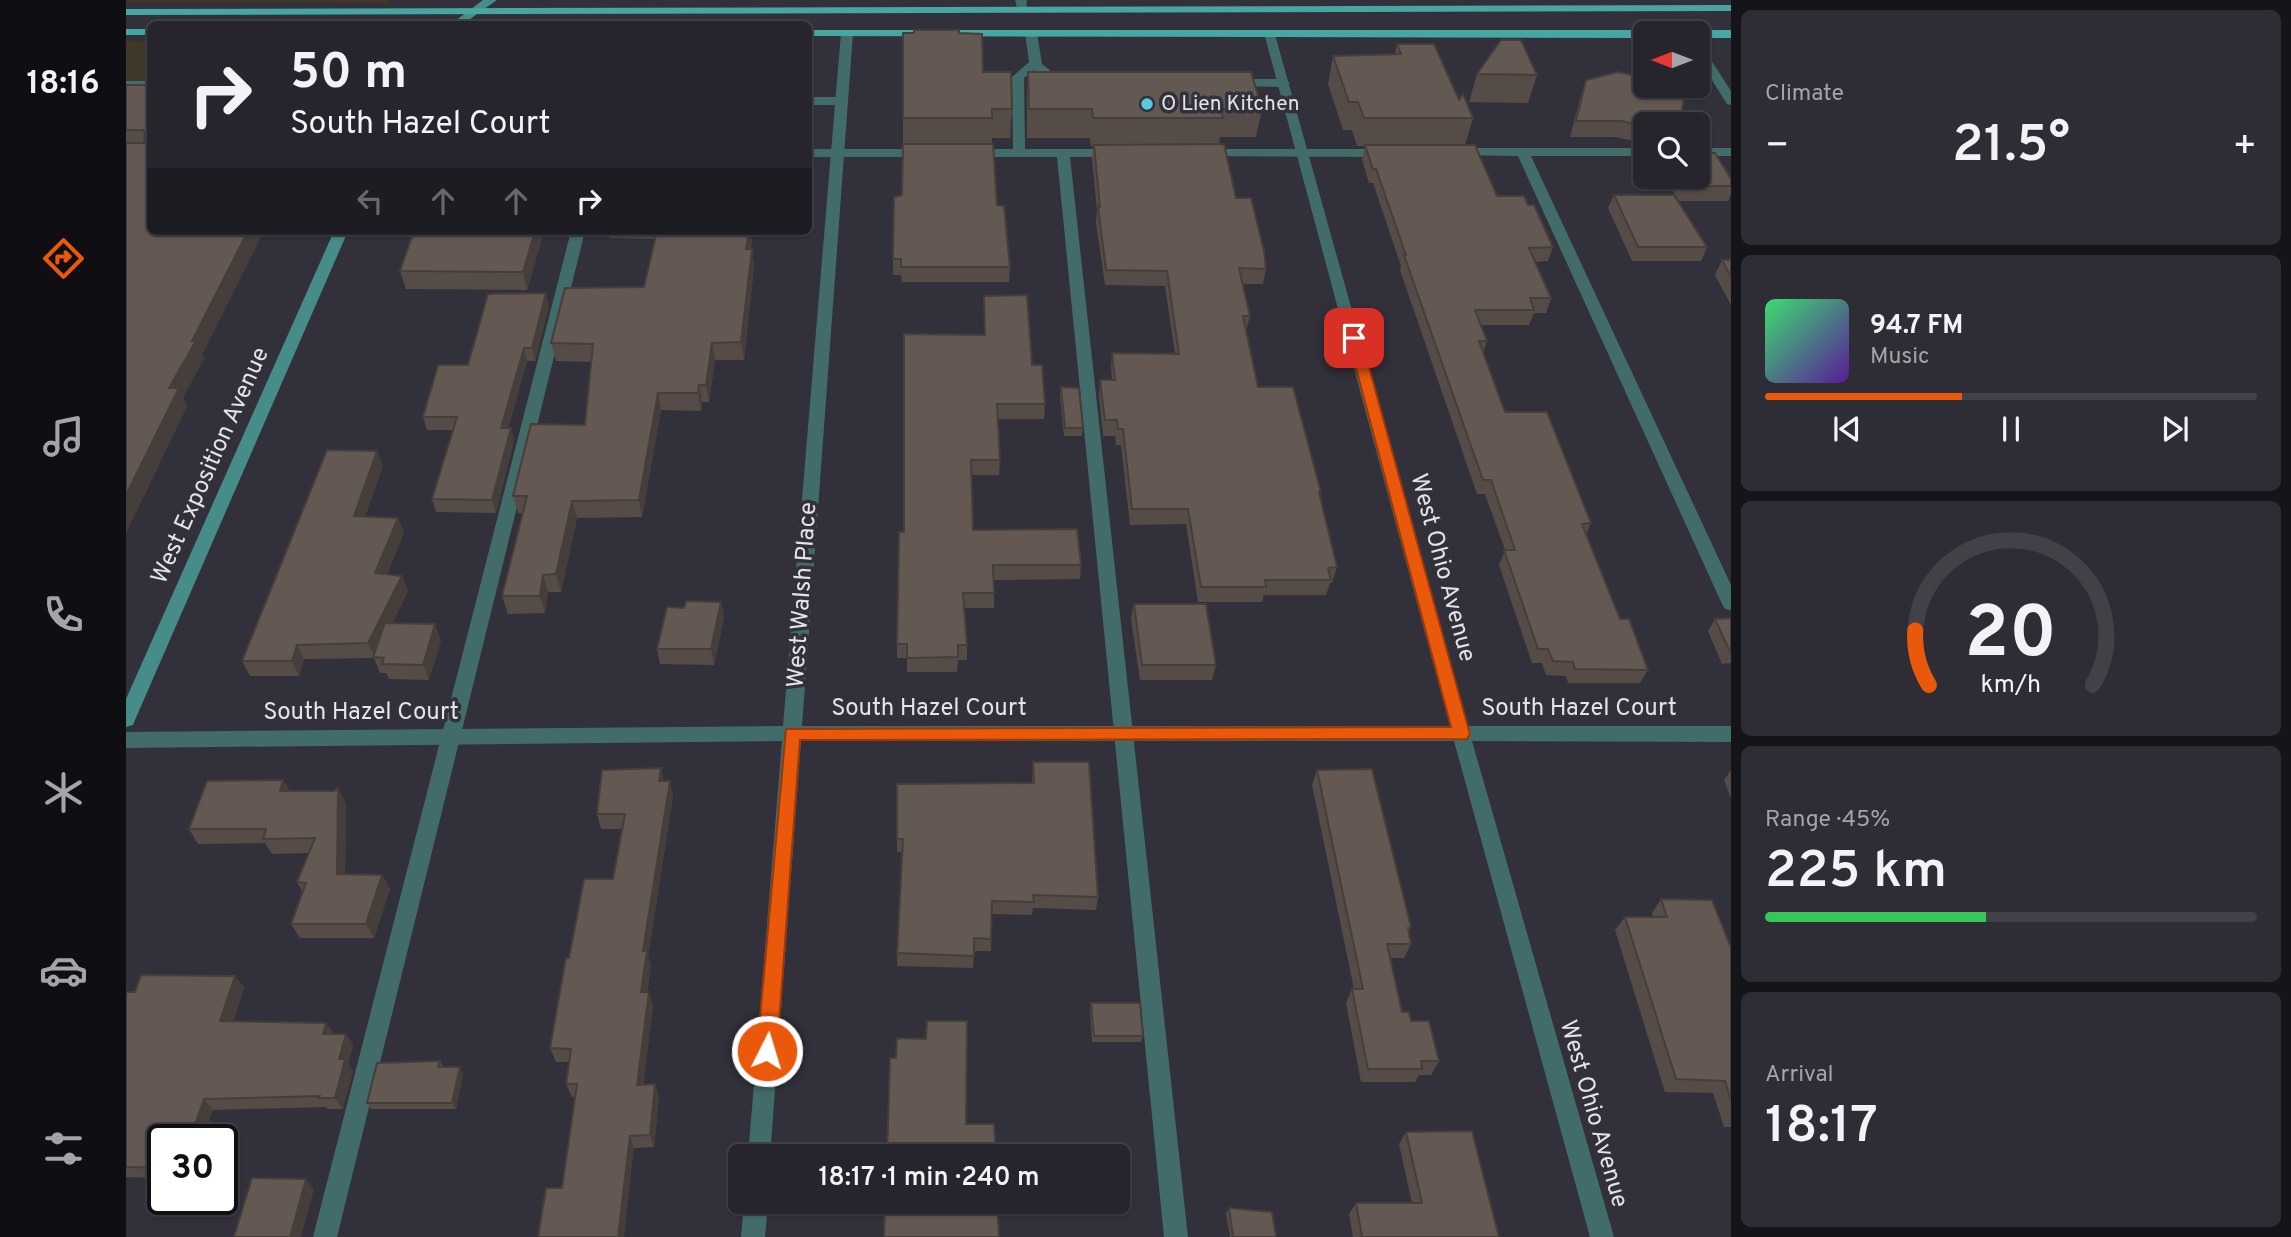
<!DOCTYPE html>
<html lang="en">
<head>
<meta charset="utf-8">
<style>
	:root { --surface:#26242c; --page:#2e2c34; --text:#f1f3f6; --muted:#a4a4a9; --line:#424148; --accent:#ea580c }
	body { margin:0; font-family:Overpass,sans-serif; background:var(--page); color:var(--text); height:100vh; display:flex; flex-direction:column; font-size:26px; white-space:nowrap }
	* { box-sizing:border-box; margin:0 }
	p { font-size:23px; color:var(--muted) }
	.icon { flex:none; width:38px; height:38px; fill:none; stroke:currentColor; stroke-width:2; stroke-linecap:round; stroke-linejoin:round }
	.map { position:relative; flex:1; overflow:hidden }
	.sheet { display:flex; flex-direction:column; gap:10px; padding:10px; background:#151418; width:560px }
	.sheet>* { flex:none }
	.guide { position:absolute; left:21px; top:21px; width:665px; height:214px; border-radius:10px; box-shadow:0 2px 5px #0004,0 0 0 2px var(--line); background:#26242c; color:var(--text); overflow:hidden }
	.needle { width:46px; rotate:270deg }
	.fabs { position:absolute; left:1507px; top:21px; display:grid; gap:14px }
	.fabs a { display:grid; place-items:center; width:77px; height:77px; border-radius:10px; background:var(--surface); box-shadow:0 2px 5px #0004,0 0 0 2px var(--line); font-size:35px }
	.speed { position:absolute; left:21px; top:1124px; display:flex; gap:14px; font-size:35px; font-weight:700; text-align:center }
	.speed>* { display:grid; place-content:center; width:91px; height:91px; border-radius:50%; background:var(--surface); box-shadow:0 2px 5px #0004,0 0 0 2px var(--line); line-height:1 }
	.speed .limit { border:4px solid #111; border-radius:10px; background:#fff; color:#111 }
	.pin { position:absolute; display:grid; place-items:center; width:60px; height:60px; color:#fff; margin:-30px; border-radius:14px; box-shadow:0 4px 10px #0006 }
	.me { position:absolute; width:77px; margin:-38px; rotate:5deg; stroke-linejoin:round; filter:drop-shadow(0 0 5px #0008) }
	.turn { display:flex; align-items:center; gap:24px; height:147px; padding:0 28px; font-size:32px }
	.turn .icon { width:91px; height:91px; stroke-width:2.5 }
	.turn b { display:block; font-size:49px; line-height:60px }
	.lanes { display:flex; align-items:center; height:66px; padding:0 28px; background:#0003; justify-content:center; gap:35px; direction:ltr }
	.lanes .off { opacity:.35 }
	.big { font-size:52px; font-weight:600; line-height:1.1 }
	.sheet .tile { flex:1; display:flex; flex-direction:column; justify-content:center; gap:10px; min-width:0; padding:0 24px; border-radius:10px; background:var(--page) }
	.sheet .dial { align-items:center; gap:0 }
	.dial svg { height:182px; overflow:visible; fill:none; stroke:var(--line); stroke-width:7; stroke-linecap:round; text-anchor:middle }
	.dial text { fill:var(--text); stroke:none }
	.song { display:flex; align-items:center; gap:21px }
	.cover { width:84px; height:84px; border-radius:10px; background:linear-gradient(135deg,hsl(140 70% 55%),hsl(270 70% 35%)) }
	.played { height:7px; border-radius:4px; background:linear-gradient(90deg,var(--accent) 40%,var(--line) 40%) }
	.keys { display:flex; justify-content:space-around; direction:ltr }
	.heat { display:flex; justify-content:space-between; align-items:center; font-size:38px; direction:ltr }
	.charge { height:10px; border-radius:5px; background:linear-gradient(90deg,#34c759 45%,var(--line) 0) }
	.trip { position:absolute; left:602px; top:1144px; width:402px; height:70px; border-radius:10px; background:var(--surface); box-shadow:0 2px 5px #0004,0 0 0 2px var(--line); font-weight:600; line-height:70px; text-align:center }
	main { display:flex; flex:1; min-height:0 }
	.tabs { display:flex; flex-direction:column; width:126px; justify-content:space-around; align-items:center; background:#0f0e12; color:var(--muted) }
	.tabs .icon { width:49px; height:49px }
	.tabs .active { color:var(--accent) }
	.tabs b { font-size:32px; color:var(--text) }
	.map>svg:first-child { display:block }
	.commercial { fill:#403827 }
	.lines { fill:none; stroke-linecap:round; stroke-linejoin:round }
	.lane { fill:#426c6a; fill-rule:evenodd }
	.street { fill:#426c6a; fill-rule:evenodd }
	.secondary { fill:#468d89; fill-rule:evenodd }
	.primary { fill:#46a6a1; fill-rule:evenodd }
	.wall { fill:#564c47 }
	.shaded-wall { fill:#463e3a }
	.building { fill:#645853; stroke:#463e3a; stroke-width:2 }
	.route { fill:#ea580c; stroke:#983908; stroke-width:2 }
	.poi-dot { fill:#54cadc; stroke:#32303a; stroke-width:2.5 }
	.labels { text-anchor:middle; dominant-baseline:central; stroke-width:7; stroke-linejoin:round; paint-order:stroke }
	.far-poi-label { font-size:21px; fill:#e4e3ea; stroke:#32303a; text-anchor:start }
	.street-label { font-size:24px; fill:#e4e3ea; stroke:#32303a }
</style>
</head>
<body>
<main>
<nav class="tabs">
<b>18:16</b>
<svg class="icon active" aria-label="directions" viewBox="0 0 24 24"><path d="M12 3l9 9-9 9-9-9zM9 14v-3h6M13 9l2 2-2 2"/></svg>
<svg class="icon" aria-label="music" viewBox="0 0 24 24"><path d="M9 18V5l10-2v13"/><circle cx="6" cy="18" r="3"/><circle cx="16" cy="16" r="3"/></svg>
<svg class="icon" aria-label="phone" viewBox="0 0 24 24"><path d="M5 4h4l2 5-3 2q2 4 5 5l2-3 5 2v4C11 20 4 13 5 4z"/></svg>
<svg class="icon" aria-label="climate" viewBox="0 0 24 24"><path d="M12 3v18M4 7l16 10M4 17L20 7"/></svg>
<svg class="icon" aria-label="car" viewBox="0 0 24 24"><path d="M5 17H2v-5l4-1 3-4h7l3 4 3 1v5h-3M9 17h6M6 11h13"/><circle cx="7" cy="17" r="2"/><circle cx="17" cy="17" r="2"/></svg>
<svg class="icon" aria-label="filters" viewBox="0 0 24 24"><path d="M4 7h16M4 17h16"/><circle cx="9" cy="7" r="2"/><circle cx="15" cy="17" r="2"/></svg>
</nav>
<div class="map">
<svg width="1605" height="1237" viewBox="0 0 1605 1237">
	<rect width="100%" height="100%" fill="#32303a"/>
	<g class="commercial">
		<path d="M0,0H264L262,3L0,2Z"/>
		<rect x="0" y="41" width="24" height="117"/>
	</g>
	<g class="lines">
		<g class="lane">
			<path d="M889,0H901L900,12H892Z"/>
			<path d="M905,30L911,33L916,64L940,83L930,86L908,70L898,78L899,149H990L996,153L990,157H944L1062,1237H1038L931,157H843L837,153L843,149H887L886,77L903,62L899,33Z"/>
			<path d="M1106,79H1158L1164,83L1158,87L1102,86V80Z"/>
			<rect x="0" y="81" width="24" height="8"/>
			<path d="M682,97H714L720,101L714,105H682Z"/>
			<path d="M1330,148H1519V156H1405L1605,585V610L1599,609L1596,604L1392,156L1325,155V149Z"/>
			<rect x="1572" y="148" width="33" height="8"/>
			<path d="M682,149H798L804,153L798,157H682Z"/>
			<path d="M1078,149H1260L1266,153L1260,157L1073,156L1072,153Z"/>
			<path d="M445,231H459L211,1237H187Z"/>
		</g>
		<g class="street">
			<path d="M721,30L727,33L676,726H1324L1138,33L1148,31L1342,726H1605V742L1346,741L1488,1237H1464L1328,741H675L644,1157H622L656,741L0,748V732L657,726L715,33Z"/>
			<path d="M1572,45L1576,46L1605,91V105L1601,104L1572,58Z"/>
			<path d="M618,1202H642L639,1237H615Z"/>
		</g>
		<g class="secondary">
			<path d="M357,0H371L337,24H325Z"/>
			<path d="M208,231H222L9,720L7,725L0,727V699Z"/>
		</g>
		<g class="primary">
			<path d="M1605,5V11L0,15V9Z"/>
			<rect x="0" y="29" width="24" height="6"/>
			<path d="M682,30H1519L1524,33H1519V38L682,36Z"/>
			<path d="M1605,30V38H1572V33H1567L1572,30Z"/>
		</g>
	</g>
	<g class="wall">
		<path d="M777,33H833L857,72L886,109L884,138H866V144L871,205L884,267L883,282H776L775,275H767V259L776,195L777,144Z"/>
		<path d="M1271,44L1333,100L1347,118L1339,145L1371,196L1402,205L1427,247L1422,261L1409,262L1425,298L1420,313H1408L1403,325H1354L1361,341L1357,352L1379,412L1465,523L1460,534L1494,619L1522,670L1514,683H1442L1440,676L1420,675L1416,663H1406L1373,565L1379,550L1359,494H1351L1274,270L1275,266L1247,183H1243L1236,159L1239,146H1231L1226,130H1217L1202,84L1207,56L1269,54Z"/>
		<path d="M902,72L1136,109L1130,137H1094L1093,144L1110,198L1140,269L1137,284H1117L1124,316L1120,331L1132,387L1195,492L1194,497L1211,567L1206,583H1204L1200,595H1138L1136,602H1072L1060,524L1004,525L995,445H990L989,436H977L973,396L974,380H986L985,368L986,353L1049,354L1039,286L979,285L970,222L971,210L966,160L967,146H965L964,138H901V100Z"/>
		<path d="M1351,74L1411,75L1402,103L1343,102Z"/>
		<path d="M1460,80L1519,124V143L1489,137H1444L1455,95Z"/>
		<path d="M0,85H24L76,355L78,359L57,397L61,406L0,533Z"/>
		<path d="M1539,177H1572L1605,179V194L1602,201H1553Z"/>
		<path d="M1488,195L1581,247L1575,261H1506L1482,208Z"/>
		<path d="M278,231H418L401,290L280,289L274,271L286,239L285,237H280Z"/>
		<path d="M482,231H627L625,249H626L628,267L618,360H589L583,402H576L575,411L535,410L516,517L451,518L435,592H422L419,613L382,614L376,596L397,513H392L387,496L459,425L465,362L430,361L425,343L518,287L529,239L484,238Z"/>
		<path d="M1596,260H1605V305L1589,275Z"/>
		<path d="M858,296L906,365L919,404L918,419H872L874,460L873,475H845L847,530L955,565L954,579L868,580V608H838L841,645V660H832L831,672H781V658H771V644L778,532L858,335Z"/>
		<path d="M423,306L409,361H401L382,428H385L388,441L370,513L310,512L306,499L327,430H301L297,417L342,365Z"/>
		<path d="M935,387L957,428L956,436H938L934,396Z"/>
		<path d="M257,466L239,516L272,518L278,533L261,574L276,576L282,591L266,624L315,640L303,680L263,679L260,673H254L248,658L178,659L173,676H124L116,661Z"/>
		<path d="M595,602L598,618L588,665L534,664L531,649L558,608Z"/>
		<path d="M1008,604L1090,665L1086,680H1014L1005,619Z"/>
		<path d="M1605,618V663L1596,664L1582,631L1589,619Z"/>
		<path d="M907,762L972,897L970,910L907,908L906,915L866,914L865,951H848L847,968L771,966V953L777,852H771V784L906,783Z"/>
		<path d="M1191,770L1285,927L1283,932L1285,944L1278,958H1264L1276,1012L1285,1021L1313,1061L1305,1075H1293L1289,1082H1235L1220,1003L1226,989H1228L1186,785Z"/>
		<path d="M1605,770V798L1598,780Z"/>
		<path d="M157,780L164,791L220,803L219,874L256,875L264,889L248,938H174L165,924L177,892L171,882L183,853L146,854L139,843L72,844L63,829Z"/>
		<path d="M538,781L547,796L522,956L525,965L521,992L527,1005L517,1085L529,1084L533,1097L528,1147L508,1148L436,1188L449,1097H446L440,1084L443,1062H430L424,1048L443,958L487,879L496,829H475L471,814Z"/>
		<path d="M1535,899L1605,948V1127H1598L1587,1093L1539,1092L1489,930L1499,917H1527L1526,913Z"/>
		<path d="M109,976L118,988L107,1022L200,1023L208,1034H220L227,1045L222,1064L227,1071L217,1109H201L200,1107L87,1110L37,1139V1178L0,1177V992H9Z"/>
		<path d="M965,1003L1017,1036L1015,1042H966L964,1010Z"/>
		<path d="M314,1061L317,1067L337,1074L330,1109H245L241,1103Z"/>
		<path d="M1280,1132L1373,1237H1227L1223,1214L1230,1203H1286L1273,1144Z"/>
		<path d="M1103,1208L1150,1237H1104L1100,1214Z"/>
	</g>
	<g class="shaded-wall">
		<path d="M122,231H138L76,355L78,359L57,397L61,406L0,533V495L43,388Z"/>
		<path d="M409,231H418L401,290L397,272Z"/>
		<path d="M623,231H627L622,267L620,249Z"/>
		<path d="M626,249L628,267L618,360L615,342Z"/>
		<path d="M420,293L423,306L409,361L406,348Z"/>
		<path d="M586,343L589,360L583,402L580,385Z"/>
		<path d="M398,348L401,361L379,441L375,428Z"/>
		<path d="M573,385L576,402L575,411L572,393Z"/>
		<path d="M532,393L535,410L516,517L513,500Z"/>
		<path d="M385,428L388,441L370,513L366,500Z"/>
		<path d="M251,451L257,466L234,531L228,516Z"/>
		<path d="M446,501L451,518L435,592L430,574Z"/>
		<path d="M272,518L278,533L255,588L249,573Z"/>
		<path d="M417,575L422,592L419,613L414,596Z"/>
		<path d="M276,576L282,591L249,658L242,643Z"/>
		<path d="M595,602L598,618L588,665L585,649Z"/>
		<path d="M309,624L315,640L303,680L297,665Z"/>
		<path d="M171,645L178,659L173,676L166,661Z"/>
		<path d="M535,768L538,783L533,781Z"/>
		<path d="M157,780L166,795L154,791Z"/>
		<path d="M544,781L547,796L522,956L525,965L520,1005L515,992L517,951Z"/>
		<path d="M212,788L220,803L219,889L211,874Z"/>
		<path d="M256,875L264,889L248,938L240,924Z"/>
		<path d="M109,976L118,988L103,1033L94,1021Z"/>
		<path d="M523,992L527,1005L516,1098L511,1085Z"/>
		<path d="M200,1023L208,1035L197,1034Z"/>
		<path d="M220,1034L227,1045L222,1064L227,1071L217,1109L209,1098L213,1059Z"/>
		<path d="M334,1067L337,1074L330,1109L326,1103Z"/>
		<path d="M529,1084L533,1097L528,1147L524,1135Z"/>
		<path d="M78,1099L87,1110L77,1139H64Z"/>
		<path d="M504,1136L508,1148L498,1237H492Z"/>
		<path d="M180,1179L188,1189L175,1237H164Z"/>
	</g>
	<g class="building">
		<path d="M788,30H833V33L856,34L857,72H885L886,109H866V118H777V33H788Z"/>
		<path d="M1375,40H1395L1411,75L1351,74Z"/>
		<path d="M1271,44H1308L1333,100L1337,94L1347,118H1238L1232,102H1223L1207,56L1275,54Z"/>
		<path d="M902,72H1125L1136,109H1095L1097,118H967L966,109H903Z"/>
		<path d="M1492,72L1519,78V86H1540L1558,99L1553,124H1519V126L1495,121H1450L1460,80Z"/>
		<path d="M0,85H24V231H122L66,341H70L43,388H53L0,495V143H18L19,133L17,130H0Z"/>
		<path d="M777,144H867L871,205L878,206L884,267H775V259H767L768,197L776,195Z"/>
		<path d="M1098,144L1110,198H1125L1138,251L1140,269L1113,268L1124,316H1117L1132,387H1167L1195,492H1193L1211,567L1202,568L1205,580H1139L1140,587H1075L1062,509H1006L997,429H992L991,420H979L974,380H989L986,353L1053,354L1041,271L980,270L972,207H974L968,145Z"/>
		<path d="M1239,145H1349L1371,196H1398L1402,205H1408L1427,247L1403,248L1425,298H1404L1408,310H1349L1361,341H1353L1379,412H1421L1465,523L1456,524L1494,619H1503L1522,670L1449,669L1447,662L1427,661L1422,649H1412L1378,550H1389L1365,480H1357L1278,255H1280L1250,169H1247Z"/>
		<path d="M1572,152L1589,153L1605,179V186H1560L1555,177H1572Z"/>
		<path d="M1488,195H1548L1581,247H1512Z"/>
		<path d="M288,231H409L397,272L274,271Z"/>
		<path d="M531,231H623L620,249H626L615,342L586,343L580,385H573L572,393H532L513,500L446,501L430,574L417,575L414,596H376L401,496H387L405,424L459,425L467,344L425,343L439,288L518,287Z"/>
		<path d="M1596,260H1605V277Z"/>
		<path d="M420,293L406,348H398L375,428H385L366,500L306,499L331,417H297L312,365H342L362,294Z"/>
		<path d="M901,295L906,365H916L919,404H871L874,460H845L847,530L951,529L955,565H867L868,593H837L841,645H832V657L781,658V644H771L773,532H778V334L859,335L858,296Z"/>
		<path d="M935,387L953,388L957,428H939Z"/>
		<path d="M201,450L251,451L228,516L272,518L249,573L276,576L242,643L171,645L166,661H116Z"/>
		<path d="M560,601L595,602L585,649H531L541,607L558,608Z"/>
		<path d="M1008,604H1080L1090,665H1016Z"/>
		<path d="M1605,618V652H1604L1589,619Z"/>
		<path d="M259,623L309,624L297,665L256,664L258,658L247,657Z"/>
		<path d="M907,762H963L972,897L907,895L908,902L866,901L865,939L848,938V956L771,953L777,839H771V784L908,783Z"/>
		<path d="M535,768L533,781H544L517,951H521L515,992H523L511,1085L529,1084L524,1135L504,1136L492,1237H412L420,1188H436L451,1084H440L445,1049L424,1048L440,958H443L458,879H487L499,814H471L476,770Z"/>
		<path d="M1246,769L1285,927L1282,928L1285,944H1261L1276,1012H1283L1285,1021H1303L1313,1061H1295L1296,1069H1242L1226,989H1237L1191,770Z"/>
		<path d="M157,780L154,791H208L212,788L211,874L256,875L240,924H165L180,883L171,882L189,838L137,839L140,829H63L81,781Z"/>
		<path d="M1535,899L1586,900L1605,948V1100L1599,1081L1550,1079L1499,917H1541Z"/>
		<path d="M15,975L109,976L94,1021L200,1023L197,1034H220L213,1059H219L209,1098H193L194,1096L78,1099L64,1139H37V1168L0,1167V992H9Z"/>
		<path d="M965,1003H1014L1017,1036H968Z"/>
		<path d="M801,1021H841L840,1124H868L870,1157H761L764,1058H770L771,1038L800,1039Z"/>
		<path d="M314,1061L312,1067H334L326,1103H241L251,1063Z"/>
		<path d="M1346,1131L1373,1237H1236L1230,1203H1296L1280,1132Z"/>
		<path d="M126,1178L180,1179L164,1237H108Z"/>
		<path d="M759,1202H871L873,1237H758Z"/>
		<path d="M1103,1208L1146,1212L1150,1237H1107Z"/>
	</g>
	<path class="route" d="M1228,333L1235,338L1344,734L1341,739L674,740L651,1051L648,1057L641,1060L634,1057L631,1051L660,729L1325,727L1222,338Z"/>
	<circle class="poi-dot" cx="1021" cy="104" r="7"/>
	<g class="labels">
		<g class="far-poi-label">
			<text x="1035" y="104">O Lien Kitchen</text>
		</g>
		<g class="street-label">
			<text transform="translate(85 466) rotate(-66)">West Exposition Avenue</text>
			<text transform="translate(1316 568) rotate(75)">West Ohio Avenue</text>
			<text transform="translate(677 595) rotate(-86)">West Walsh Place</text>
			<text x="803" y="709">South Hazel Court</text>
			<text x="1453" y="709">South Hazel Court</text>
			<text x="235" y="713">South Hazel Court</text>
			<text transform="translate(1467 1114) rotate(74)">West Ohio Avenue</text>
		</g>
	</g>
</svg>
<div class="fabs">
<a><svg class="needle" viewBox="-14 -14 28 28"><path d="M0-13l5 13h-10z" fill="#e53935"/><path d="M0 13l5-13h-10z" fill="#a4a4a9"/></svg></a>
<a><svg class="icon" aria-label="search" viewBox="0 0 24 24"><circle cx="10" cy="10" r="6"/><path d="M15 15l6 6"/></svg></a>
</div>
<div class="speed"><div class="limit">30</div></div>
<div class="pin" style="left:1228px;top:338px;background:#d93025"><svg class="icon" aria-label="arrive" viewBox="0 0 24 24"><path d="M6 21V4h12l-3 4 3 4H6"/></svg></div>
<svg class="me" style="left:641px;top:1051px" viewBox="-20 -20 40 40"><circle r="17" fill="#ea580c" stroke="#fff" stroke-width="3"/><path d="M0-11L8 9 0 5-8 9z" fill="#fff"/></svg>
<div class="trip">18:17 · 1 min · 240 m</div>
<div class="guide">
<div class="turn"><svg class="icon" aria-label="right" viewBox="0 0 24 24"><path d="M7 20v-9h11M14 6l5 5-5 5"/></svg><div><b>50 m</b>South Hazel Court</div></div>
<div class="lanes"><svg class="icon off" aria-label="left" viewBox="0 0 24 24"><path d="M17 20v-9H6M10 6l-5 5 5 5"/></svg><svg class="icon off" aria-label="ahead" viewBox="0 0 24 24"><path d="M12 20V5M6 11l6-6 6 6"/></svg><svg class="icon off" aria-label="ahead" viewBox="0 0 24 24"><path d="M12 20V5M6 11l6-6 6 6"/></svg><svg class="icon" aria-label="right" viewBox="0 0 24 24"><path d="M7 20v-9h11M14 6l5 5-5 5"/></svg></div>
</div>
</div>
<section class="sheet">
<div class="tile"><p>Climate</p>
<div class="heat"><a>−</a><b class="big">21.5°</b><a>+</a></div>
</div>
<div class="tile">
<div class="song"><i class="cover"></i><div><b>94.7 FM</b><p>Music</p></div></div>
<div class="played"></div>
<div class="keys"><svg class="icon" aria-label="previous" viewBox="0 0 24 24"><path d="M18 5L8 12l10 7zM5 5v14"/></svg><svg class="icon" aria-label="pause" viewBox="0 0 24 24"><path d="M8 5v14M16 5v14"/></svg><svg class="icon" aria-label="next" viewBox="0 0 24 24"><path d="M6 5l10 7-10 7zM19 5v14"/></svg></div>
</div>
<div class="tile dial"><svg viewBox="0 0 100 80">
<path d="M14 69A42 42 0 1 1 86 69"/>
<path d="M14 69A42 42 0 0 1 8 45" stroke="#ea580c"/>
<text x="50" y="56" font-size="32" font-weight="700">20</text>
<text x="50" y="72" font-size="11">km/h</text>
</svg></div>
<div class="tile"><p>Range · 45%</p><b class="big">225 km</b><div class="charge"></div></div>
<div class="tile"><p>Arrival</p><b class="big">18:17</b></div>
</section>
</main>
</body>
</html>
